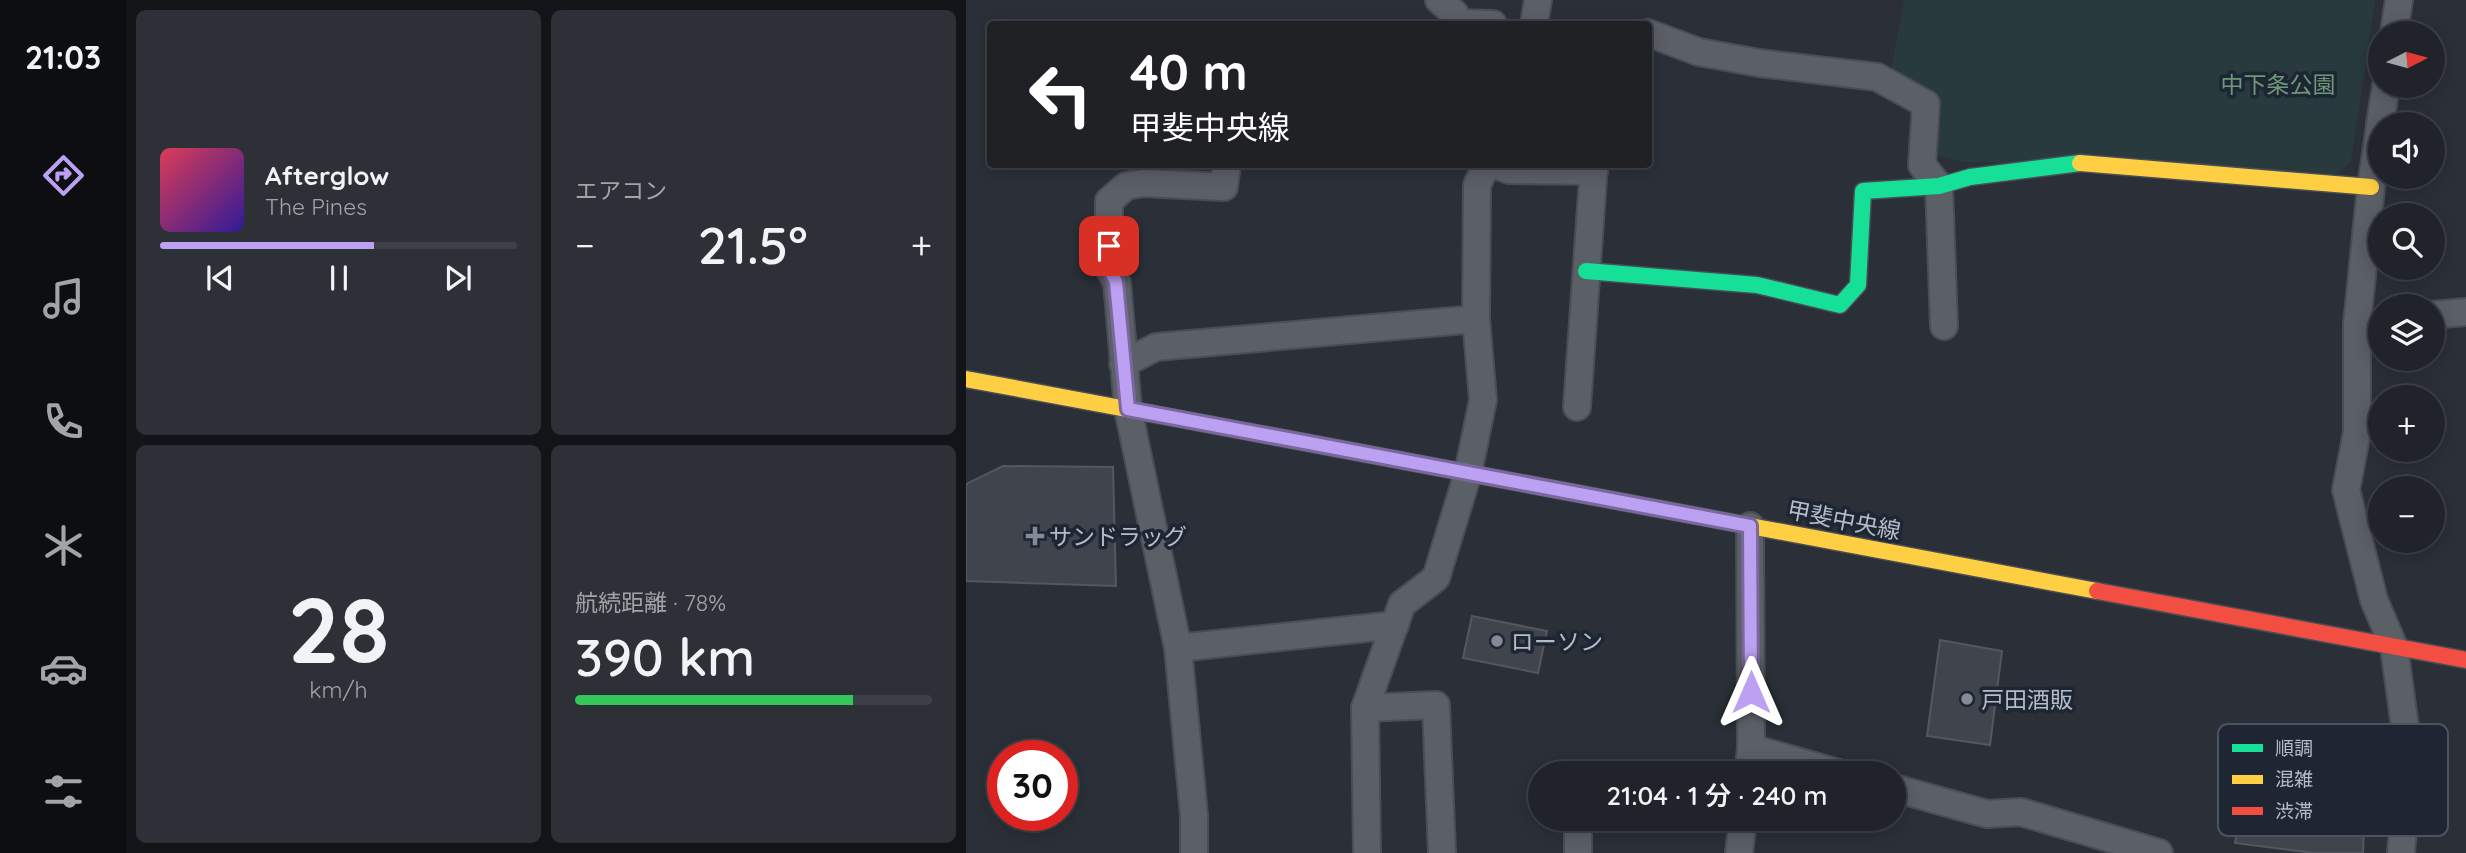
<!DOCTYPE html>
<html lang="ja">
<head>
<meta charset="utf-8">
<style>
	:root { --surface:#20242a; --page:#2d3036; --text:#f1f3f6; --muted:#a2a4a8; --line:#3d4147; --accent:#bca0f2 }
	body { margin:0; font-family:Quicksand,"Noto Sans JP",sans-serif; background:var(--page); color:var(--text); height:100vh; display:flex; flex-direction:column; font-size:26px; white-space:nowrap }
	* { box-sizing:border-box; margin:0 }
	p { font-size:23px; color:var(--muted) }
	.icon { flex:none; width:38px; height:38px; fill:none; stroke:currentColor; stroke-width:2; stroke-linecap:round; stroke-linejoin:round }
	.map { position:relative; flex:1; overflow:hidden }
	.panel { display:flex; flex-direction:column; gap:10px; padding:10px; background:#121417; width:840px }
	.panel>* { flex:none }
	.hud { position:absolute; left:21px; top:21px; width:665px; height:147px; border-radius:7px; box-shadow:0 4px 18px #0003,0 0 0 2px var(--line); background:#202124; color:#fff; overflow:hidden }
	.needle { width:46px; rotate:84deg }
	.controls { position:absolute; left:1402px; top:21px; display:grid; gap:14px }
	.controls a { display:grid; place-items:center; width:77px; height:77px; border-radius:50%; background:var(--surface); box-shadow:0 4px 18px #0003,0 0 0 2px var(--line); font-size:35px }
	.speed { position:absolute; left:21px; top:740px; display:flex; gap:14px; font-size:35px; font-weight:700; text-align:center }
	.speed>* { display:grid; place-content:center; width:91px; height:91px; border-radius:50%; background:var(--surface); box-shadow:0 4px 18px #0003,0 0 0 2px var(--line); line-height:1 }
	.speed .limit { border:10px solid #d22; background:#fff; color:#111 }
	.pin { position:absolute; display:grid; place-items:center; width:60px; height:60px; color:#fff; margin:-30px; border-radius:14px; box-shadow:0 4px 10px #0006 }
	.me { position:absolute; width:77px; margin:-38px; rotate:0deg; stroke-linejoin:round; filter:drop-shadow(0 0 5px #0008) }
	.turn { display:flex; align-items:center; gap:24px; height:147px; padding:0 28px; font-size:32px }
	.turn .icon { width:91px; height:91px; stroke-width:2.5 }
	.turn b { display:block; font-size:49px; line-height:60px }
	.big { font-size:52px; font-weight:600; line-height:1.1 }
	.panel .widget { flex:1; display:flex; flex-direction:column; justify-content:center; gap:10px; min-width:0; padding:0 24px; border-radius:10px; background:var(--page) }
	.panel .dial { align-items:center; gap:0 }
	.dial b { font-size:91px; line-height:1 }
	.song { display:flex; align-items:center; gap:21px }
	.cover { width:84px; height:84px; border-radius:10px; background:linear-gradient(135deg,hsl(350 70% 55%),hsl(250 70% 35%)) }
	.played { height:7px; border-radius:4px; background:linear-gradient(90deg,var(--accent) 60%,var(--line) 60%) }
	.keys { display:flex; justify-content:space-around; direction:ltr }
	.heat { display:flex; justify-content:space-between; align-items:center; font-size:38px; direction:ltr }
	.charge { height:10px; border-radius:5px; background:linear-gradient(90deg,#34c759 78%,var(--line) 0) }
	.panel .tiles { flex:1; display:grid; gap:10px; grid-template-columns:repeat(2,1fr) }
	.trip { position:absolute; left:562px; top:761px; width:378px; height:70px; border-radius:35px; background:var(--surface); box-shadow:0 4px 18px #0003,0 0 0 2px var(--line); font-weight:600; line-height:70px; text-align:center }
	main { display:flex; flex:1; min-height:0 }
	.tabs { display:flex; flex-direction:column; width:126px; justify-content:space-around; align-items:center; background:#0d0e11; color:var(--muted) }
	.tabs .icon { width:49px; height:49px }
	.tabs .on { color:var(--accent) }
	.tabs b { font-size:32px; color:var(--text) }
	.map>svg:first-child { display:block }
	.green { fill:#283a3e }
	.building { fill:#40444c; stroke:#53585f; stroke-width:2 }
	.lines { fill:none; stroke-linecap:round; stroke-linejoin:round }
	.street-casing { stroke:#494d55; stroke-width:30 }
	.fast-casing { stroke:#494d55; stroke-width:19 }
	.slow-casing { stroke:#494d55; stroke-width:19 }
	.jam-casing { stroke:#494d55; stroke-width:19 }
	.street { stroke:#5b5f66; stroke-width:26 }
	.fast { stroke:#16e098; stroke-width:16 }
	.slow { stroke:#ffcf43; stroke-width:16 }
	.jam { stroke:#f24e42; stroke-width:16 }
	.route-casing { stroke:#7a689d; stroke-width:18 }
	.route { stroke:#bca0f2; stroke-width:12 }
	.poi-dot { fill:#858b96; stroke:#1e2633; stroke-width:2.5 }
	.labels { text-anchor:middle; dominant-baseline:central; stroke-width:7; stroke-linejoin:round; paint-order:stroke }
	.park-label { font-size:23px; fill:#6d9978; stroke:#1e2633 }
	.street-label { font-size:23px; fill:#b5bcc9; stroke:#1e2633 }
	.poi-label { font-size:23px; fill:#b5bcc9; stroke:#1e2633; text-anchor:start }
	.key { fill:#1e2633; stroke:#4b5360; stroke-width:2 }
	.key-label { font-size:19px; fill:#b5bcc9 }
</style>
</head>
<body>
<main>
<nav class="tabs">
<b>21:03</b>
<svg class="icon on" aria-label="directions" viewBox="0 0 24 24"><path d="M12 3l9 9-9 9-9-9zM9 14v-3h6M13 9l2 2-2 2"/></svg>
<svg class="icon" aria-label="music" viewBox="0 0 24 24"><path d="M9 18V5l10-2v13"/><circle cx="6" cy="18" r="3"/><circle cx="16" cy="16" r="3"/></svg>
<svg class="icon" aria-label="phone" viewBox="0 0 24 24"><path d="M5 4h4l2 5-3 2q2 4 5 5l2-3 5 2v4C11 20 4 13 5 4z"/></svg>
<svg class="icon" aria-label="climate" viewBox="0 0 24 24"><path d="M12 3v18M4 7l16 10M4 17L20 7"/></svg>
<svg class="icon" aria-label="car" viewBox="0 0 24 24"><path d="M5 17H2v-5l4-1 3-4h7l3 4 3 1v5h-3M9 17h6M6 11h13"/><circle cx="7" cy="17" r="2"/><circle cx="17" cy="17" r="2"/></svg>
<svg class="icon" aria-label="filters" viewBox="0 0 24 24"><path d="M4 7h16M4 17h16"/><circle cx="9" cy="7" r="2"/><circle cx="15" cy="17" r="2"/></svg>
</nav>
<section class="panel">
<div class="tiles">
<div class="widget">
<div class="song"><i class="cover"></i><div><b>Afterglow</b><p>The Pines</p></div></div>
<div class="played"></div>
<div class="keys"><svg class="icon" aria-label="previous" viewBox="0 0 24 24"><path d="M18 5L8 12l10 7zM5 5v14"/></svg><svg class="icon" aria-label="pause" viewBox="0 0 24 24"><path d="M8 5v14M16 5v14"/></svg><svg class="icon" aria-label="next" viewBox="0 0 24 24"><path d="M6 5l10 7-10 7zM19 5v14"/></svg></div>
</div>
<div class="widget"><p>エアコン</p>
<div class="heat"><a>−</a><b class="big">21.5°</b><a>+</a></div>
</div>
<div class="widget dial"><b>28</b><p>km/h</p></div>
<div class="widget"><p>航続距離 · 78%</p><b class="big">390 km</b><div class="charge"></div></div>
</div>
</section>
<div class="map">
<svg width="1500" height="853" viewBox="0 0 1500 853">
	<rect width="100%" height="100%" fill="#2b3038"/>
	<path class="green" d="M938,0H1409L1385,161L1372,174L996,162L969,154L973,95L925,71Z"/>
	<g class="building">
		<path d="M37,466L147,467L150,586L0,581V484Z"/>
		<path d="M506,616L581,631L572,673L497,658Z"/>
		<path d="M974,640L1036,651L1024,745L961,736Z"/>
		<path d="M1283,763L1360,778L1358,797L1399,803L1397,853H1348L1269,843Z"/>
	</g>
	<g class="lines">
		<g class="street-casing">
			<g id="street">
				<path d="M473,0L489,14L493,24"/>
				<path d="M492,23L527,24"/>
				<path d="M568,24L572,0"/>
				<path d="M682,33L733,52L793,63L911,77L960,104L956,165L973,186L978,326"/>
				<path d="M1428,33L1433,0"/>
				<path d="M1414,124L1420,86"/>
				<path d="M1414,126L1405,187L1391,324V432L1380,490L1408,600L1428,647L1443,756L1435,853"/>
				<path d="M527,164L543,170L628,171"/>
				<path d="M1466,315L1500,312"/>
				<path d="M157,364L190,347L510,319"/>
				<path d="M611,407L628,164"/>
				<path d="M212,648L429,625"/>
				<path d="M399,708L470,705L476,853"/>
				<path d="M785,748L876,774"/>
				<path d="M782,774L785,748L784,526"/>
				<path d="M928,788L1021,814L1055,812L1193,853"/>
				<path d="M612,819V853"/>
				<path d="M228,853V815L212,648L162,409L151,282L143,269V201L160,186L177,183L258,187L261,164"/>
				<path d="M401,853L399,708L436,604L470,578L502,473L517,400L510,319L511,185L521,164"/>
				<path d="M773,853L777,819"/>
			</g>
		</g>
		<g class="fast-casing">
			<path id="fast" d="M620,271L791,285L874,305L892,285L897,191L973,186L1004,177L1114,163"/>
		</g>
		<g class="slow-casing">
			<g id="slow">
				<path d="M1114,163L1405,187"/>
				<path d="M0,379L300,435"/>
				<path d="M763,522L1131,591"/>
			</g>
		</g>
		<g class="jam-casing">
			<g id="jam">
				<path d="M300,435L763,522"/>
				<path d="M1131,591L1500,660"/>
			</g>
		</g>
		<use href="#street" class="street"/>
		<use href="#fast" class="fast"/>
		<use href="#slow" class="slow"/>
		<use href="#jam" class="jam"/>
	</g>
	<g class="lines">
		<g class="route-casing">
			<path id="route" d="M143,246V268L150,282L162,409L784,526L785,692"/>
		</g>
		<use href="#route" class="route"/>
	</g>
	<g class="poi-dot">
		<path d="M65.5 525.5h7v7h7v7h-7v7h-7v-7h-7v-7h7z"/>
		<circle cx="531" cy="641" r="7"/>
		<circle cx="1001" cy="699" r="7"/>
	</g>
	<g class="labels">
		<g class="park-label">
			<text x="1312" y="84">中下条公園</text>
		</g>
		<g class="street-label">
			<text transform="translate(878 520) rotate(11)">甲斐中央線</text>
		</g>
		<g class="poi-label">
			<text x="83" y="536">サンドラッグ</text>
			<text x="545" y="641">ローソン</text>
			<text x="1015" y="699">戸田酒販</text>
		</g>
	</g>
	<rect x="1252" y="724" width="230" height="112" rx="10" class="key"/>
	<rect x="1266" y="744" width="31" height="8" fill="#16e098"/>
	<rect x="1266" y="775" width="31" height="9" fill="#ffcf43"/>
	<rect x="1266" y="807" width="31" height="8" fill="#f24e42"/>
	<g class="key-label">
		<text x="1309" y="755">順調</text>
		<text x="1309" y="786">混雑</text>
		<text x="1309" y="818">渋滞</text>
	</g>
</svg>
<div class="controls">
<a><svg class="needle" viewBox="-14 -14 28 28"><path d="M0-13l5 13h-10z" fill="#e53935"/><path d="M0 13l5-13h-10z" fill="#a2a4a8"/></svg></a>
<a><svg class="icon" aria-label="sound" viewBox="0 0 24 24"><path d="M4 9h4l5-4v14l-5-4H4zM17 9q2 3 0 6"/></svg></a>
<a><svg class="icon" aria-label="search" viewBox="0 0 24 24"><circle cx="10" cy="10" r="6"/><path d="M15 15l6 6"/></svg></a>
<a><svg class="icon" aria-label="layers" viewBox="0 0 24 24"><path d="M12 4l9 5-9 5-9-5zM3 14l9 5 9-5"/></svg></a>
<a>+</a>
<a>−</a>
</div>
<div class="speed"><div class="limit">30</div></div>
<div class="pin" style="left:143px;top:246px;background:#d93025"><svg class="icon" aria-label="arrive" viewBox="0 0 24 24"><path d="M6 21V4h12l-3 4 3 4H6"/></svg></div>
<svg class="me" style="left:785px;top:692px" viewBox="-20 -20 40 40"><path d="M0-17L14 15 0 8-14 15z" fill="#bca0f2" stroke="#fff" stroke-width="4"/></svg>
<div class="trip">21:04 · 1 分 · 240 m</div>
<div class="hud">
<div class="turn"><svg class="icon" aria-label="left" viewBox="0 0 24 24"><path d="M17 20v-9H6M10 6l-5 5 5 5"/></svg><div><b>40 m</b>甲斐中央線</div></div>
</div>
</div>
</main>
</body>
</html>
